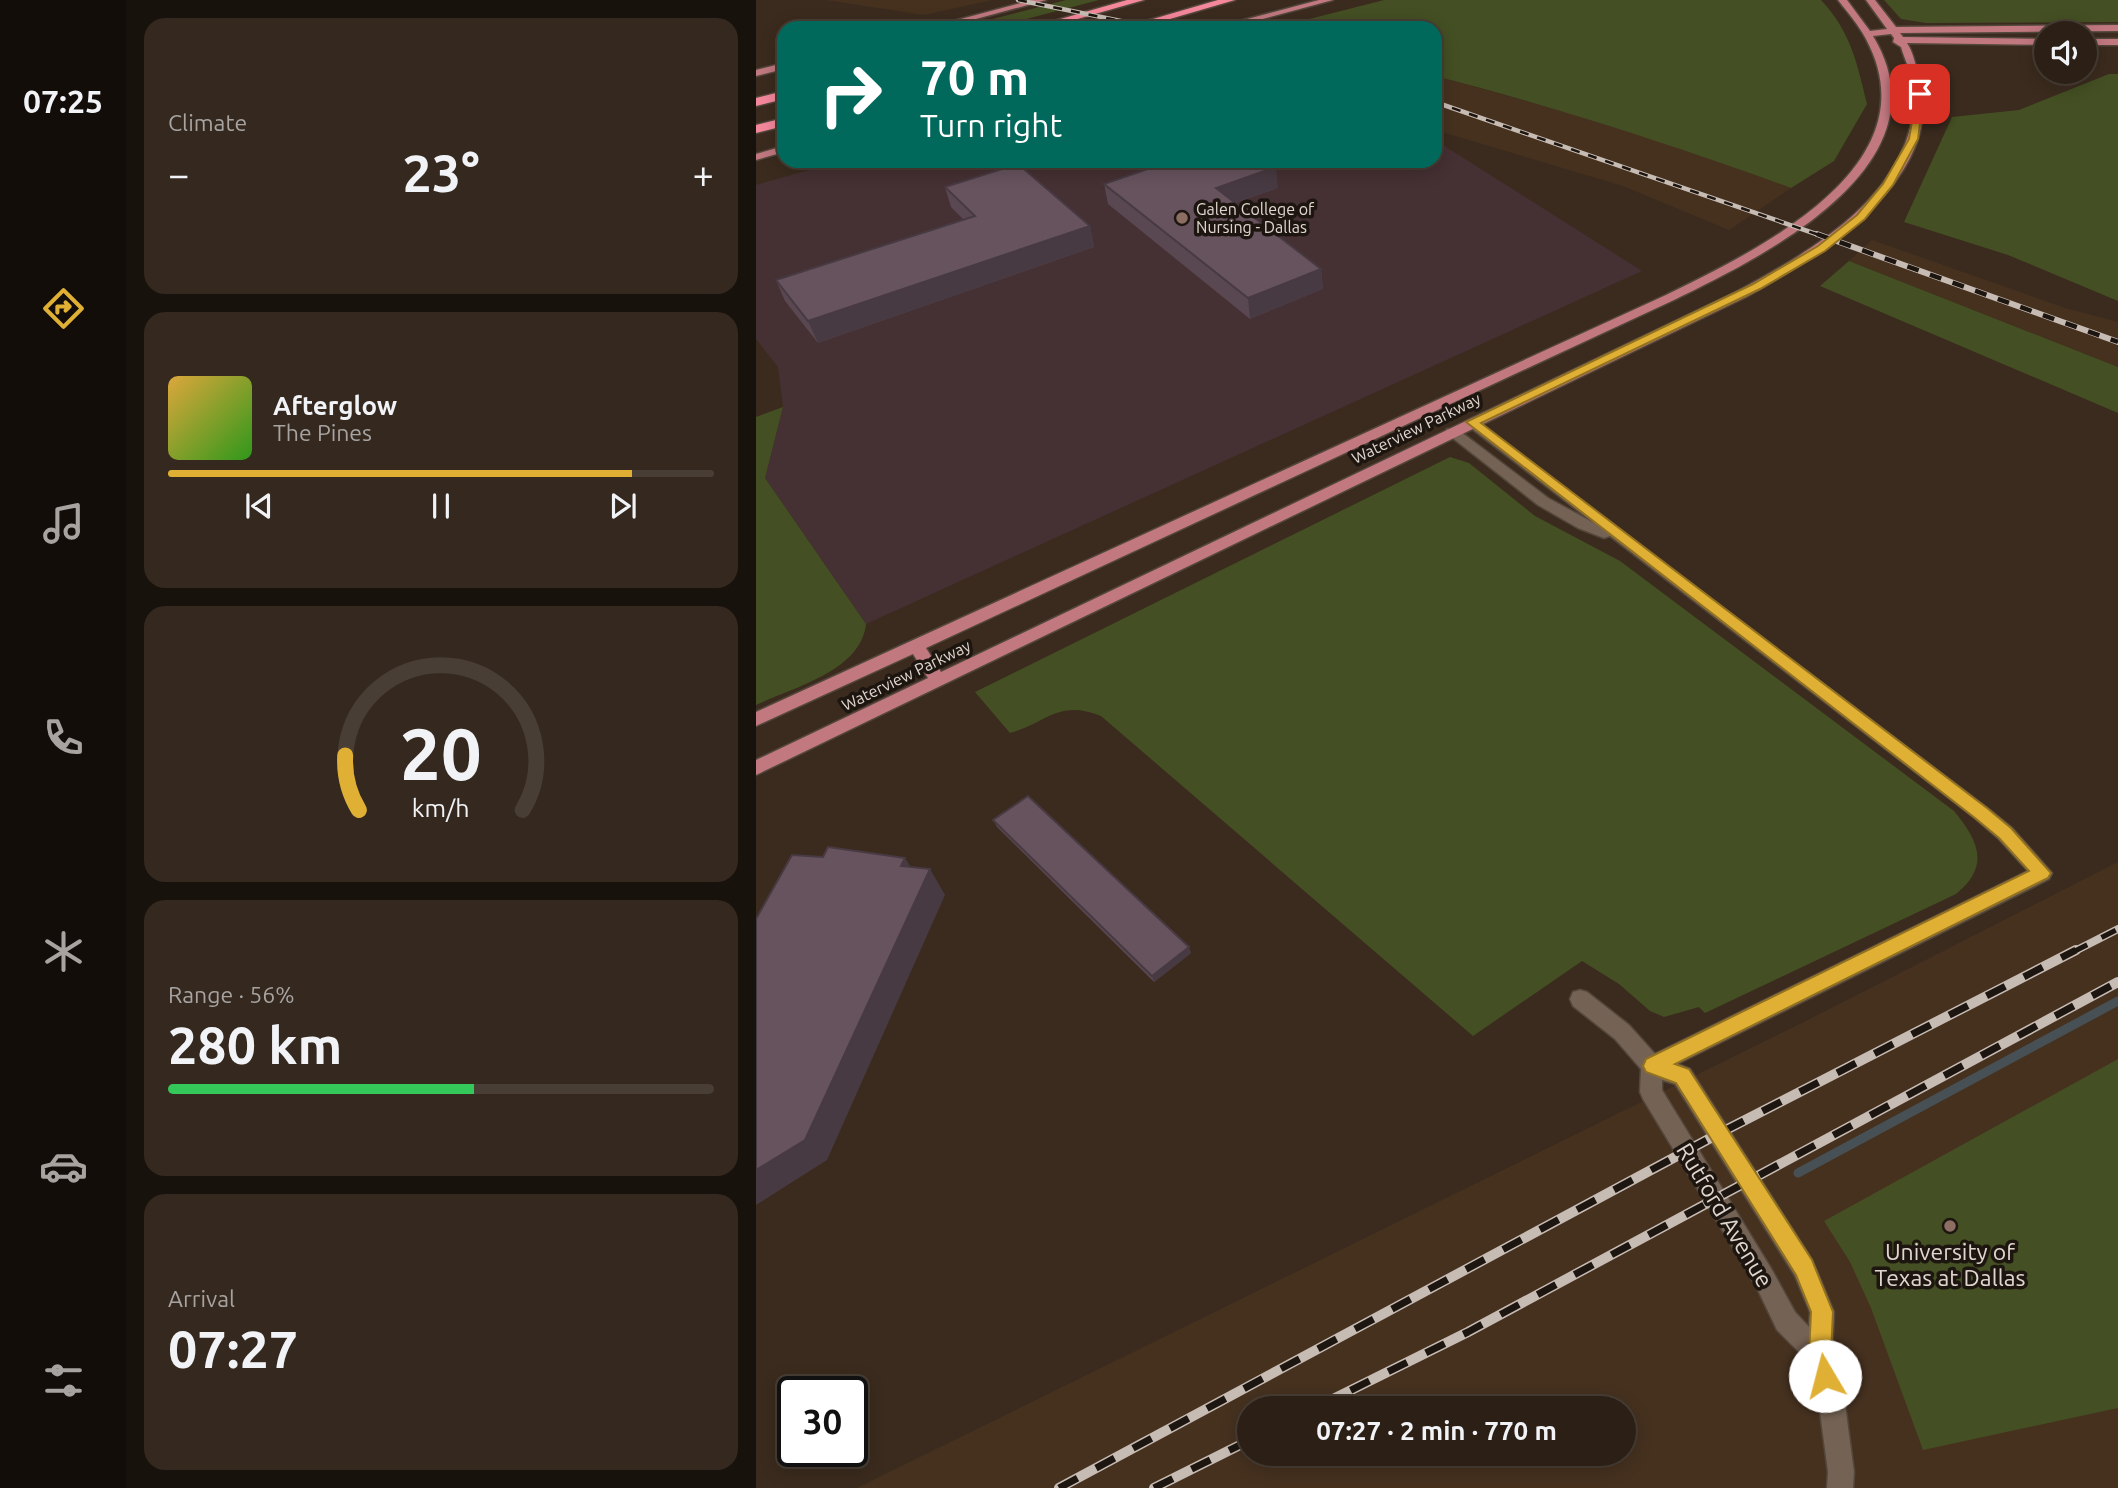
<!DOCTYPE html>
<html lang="en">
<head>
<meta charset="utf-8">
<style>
	:root { --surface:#2c2016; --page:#34281f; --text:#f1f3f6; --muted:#a6a3a1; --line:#483e35; --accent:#e0b034 }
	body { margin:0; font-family:Ubuntu,sans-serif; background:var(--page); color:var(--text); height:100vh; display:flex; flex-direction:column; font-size:26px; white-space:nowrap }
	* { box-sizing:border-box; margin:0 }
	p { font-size:23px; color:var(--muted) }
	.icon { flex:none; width:38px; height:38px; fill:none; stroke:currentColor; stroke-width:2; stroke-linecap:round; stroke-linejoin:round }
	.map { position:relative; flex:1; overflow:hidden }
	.panel { display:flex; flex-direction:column; gap:18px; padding:18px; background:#18120c; width:630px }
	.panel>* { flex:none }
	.guide { position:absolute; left:21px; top:21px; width:665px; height:147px; border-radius:21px; box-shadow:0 4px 18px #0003,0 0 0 2px var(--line); background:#00695c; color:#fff; overflow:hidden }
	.controls { position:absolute; left:1278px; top:21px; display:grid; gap:14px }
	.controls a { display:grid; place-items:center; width:63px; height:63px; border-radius:50%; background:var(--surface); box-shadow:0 4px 18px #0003,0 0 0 2px var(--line); font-size:35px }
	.speed { position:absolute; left:21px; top:1376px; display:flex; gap:14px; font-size:35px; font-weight:700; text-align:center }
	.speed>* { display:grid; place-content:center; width:91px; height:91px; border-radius:50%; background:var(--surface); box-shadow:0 4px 18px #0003,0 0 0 2px var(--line); line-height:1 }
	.speed .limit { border:4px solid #111; border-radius:10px; background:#fff; color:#111 }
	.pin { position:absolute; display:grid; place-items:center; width:60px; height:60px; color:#fff; margin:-30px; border-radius:14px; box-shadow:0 4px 10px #0006 }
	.me { position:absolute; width:77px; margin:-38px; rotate:352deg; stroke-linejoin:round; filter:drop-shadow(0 0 5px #0008) }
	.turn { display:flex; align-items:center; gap:24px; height:147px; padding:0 28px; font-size:32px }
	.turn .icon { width:91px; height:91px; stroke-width:2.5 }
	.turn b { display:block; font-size:49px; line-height:60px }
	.big { font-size:52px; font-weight:700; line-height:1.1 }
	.panel .widget { flex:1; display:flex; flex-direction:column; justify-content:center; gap:10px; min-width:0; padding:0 24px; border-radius:21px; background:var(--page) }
	.panel .dial { align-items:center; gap:0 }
	.dial svg { height:182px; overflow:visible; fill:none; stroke:var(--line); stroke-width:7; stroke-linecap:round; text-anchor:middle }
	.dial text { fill:var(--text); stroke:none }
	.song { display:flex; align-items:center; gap:21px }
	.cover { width:84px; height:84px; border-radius:10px; background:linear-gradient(135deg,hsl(40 70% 55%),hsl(110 70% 35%)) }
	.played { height:7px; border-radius:4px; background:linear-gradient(90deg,var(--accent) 85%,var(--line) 85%) }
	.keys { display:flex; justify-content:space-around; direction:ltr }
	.heat { display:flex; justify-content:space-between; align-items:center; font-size:38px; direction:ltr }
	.charge { height:10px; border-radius:5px; background:linear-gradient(90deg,#34c759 56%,var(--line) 0) }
	.trip { position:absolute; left:481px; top:1396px; width:399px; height:70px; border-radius:35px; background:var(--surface); box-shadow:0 4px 18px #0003,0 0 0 2px var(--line); font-weight:700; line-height:70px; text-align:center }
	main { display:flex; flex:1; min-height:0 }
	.tabs { display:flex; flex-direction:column; width:126px; justify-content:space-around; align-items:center; background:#120d09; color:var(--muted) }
	.tabs .icon { width:49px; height:49px }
	.tabs .current { color:var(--accent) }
	.tabs b { font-size:32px; color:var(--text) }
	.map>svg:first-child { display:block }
	.commercial { fill:#453033 }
	.built { fill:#46311f; fill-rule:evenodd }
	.green { fill:#444f23 }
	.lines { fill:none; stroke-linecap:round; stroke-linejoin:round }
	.stream { stroke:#475155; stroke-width:9 }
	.minor-casing { stroke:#53463b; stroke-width:3 }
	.major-casing { stroke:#53463b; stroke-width:3 }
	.highway-casing { stroke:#53463b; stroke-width:3 }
	.minor { fill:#746254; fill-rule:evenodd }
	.major { fill:#c1787f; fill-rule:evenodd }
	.highway { fill:#f5879b; fill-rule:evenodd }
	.rail-far3-casing { stroke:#c7bcb4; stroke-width:4.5 }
	.rail-far2-casing { stroke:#c7bcb4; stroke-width:6 }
	.rail-far1-casing { stroke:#c7bcb4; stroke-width:8 }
	.rail-casing { stroke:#c7bcb4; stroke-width:10 }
	.rail-far3 { stroke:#1d1610; stroke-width:2.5; stroke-dasharray:9; stroke-linecap:butt }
	.rail-far2 { stroke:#1d1610; stroke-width:4.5; stroke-dasharray:12; stroke-linecap:butt }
	.rail-far1 { stroke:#1d1610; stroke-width:5; stroke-dasharray:16; stroke-linecap:butt }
	.rail { stroke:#1d1610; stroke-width:7; stroke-dasharray:21; stroke-linecap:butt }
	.wall { fill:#594751 }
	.shaded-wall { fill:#483a42 }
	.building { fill:#67535e; stroke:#483a42; stroke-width:2 }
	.route { fill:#e0b034; stroke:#927222; stroke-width:2 }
	.education-dot { fill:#8d6e63; stroke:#1d1610; stroke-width:2.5 }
	.labels { text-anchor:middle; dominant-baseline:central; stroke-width:7; stroke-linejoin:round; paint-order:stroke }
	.far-poi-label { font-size:16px; fill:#e0d6ce; stroke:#1d1610; text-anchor:start }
	.far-street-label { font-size:16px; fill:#e0d6ce; stroke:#1d1610 }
	.near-street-label { font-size:23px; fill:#e0d6ce; stroke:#1d1610 }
	.near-poi-label { font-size:23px; fill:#e0d6ce; stroke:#1d1610 }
</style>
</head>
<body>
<main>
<nav class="tabs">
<b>07:25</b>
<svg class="icon current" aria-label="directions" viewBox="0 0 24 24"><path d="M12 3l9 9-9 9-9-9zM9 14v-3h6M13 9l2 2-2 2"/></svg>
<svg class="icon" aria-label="music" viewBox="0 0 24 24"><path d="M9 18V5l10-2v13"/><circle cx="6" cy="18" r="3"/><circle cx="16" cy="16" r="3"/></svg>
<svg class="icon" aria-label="phone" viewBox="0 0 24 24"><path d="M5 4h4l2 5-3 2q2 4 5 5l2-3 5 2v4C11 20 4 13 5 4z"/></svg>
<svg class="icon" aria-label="climate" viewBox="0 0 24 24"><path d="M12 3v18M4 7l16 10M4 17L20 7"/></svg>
<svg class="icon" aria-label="car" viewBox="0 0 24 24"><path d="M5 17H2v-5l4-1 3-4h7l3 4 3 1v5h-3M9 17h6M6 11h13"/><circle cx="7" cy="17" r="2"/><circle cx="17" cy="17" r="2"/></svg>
<svg class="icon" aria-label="filters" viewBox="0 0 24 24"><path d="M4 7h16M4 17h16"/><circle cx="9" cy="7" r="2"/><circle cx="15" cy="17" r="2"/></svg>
</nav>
<section class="panel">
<div class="widget"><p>Climate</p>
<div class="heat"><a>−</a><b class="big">23°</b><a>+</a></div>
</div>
<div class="widget">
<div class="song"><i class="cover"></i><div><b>Afterglow</b><p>The Pines</p></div></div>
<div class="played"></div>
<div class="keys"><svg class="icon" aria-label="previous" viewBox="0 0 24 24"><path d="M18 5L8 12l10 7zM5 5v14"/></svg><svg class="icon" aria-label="pause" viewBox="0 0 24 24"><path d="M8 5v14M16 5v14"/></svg><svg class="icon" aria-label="next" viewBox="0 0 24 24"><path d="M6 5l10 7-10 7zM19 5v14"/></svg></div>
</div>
<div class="widget dial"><svg viewBox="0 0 100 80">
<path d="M14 69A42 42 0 1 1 86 69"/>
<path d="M14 69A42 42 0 0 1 8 45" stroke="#e0b034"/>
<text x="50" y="56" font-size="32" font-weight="700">20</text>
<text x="50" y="72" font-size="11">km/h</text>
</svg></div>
<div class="widget"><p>Range · 56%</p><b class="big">280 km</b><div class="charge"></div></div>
<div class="widget"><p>Arrival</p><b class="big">07:27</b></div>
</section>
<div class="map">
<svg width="1362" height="1488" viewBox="0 0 1362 1488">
	<rect width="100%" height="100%" fill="#3b2b1e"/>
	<path class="commercial" d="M679,140L886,271L110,624L9,478L27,407L22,367L0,339V185L85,161H679Z"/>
	<g class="built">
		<path d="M70,0H236L168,15Z"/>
		<path d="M679,76L806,111L936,151L1035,188L973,230L867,186L679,130Z"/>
		<path d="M1116,240L1309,308L1362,322V367L1093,261Z"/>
		<path d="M1362,862V1488H101L1046,1023ZM494,1409H868V1454H494Z"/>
	</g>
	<g class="green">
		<path d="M310,0H343L236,28H202Z"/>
		<path d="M628,0H1065C1095,32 1101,63 1111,104L1078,161L1035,188C918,145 800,107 679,76V28H518Z"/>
		<path d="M1128,0H1362V22L1170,23L1145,19Z"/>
		<path d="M1353,74H1362V301L1252,255L1148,222L1196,117L1263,110Z"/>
		<path d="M1093,261L1362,367V413L1064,286Z"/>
		<path d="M27,407L9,478L110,624C105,671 38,687 0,705V417Z"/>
		<path d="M694,457L713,463L779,516L864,561L1198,811C1222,840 1235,866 1200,894L949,1013L943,1007L908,1017L894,1011L863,984L826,961L717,1036L345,716C302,699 291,723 254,733L219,692Z"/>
		<path d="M1362,1059V1408L1167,1450L1115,1308L1094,1262L1068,1221Z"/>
	</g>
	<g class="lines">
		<path class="stream" d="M1042,1173L1362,1001"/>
		<g class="minor-casing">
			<path id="minor" d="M716,418L1231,808L1256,828L1296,873L1293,879L921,1064L934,1069L1056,1260L1078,1312L1076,1355L1088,1397L1098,1472L1097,1488H1071L1072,1472L1062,1397L1053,1362L1021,1330L1000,1286L887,1099L884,1092L885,1069L859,1039L817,1006L814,999L817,992L824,990L831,992L873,1025L899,1054L1272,871L1242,838L1219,818L854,536L848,538L822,528L782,505L689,432L691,429H701L792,498L838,523L711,425L709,422ZM906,1080L919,1084L1039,1276L1054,1312L1053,1327L1039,1312L1016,1270L906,1090Z"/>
		</g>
		<g class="major-casing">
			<g id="major">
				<path d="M276,0H290L187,28H171Z"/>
				<path d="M563,0H577L473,28H457Z"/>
				<path d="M1082,0H1091L1114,31L1131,29L1110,0H1119L1140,27L1362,25V31L1144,33L1147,37L1290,39V45L1151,43C1157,52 1159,63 1162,73C1195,176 1065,255 990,297L0,775V760L172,678L157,654L0,726V712L910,295C999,251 1179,167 1110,39C1102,24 1092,13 1082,0ZM1135,34L1138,38L1137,42L1145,47C1149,61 1158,78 1158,93C1160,192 1057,250 982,291L185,672L170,648L918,300C1008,256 1195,165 1117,36Z"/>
				<rect x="1328" y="39" width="34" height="6"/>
				<path d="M28,63V69L0,76V70Z"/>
				<path d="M28,146V152L0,160V154Z"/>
			</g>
		</g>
		<g class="highway-casing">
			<g id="highway">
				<path d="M371,0H388L290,28H273Z"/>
				<path d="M462,0H479L383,28H366Z"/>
				<path d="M28,91V99L0,106V98Z"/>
				<path d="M28,118V126L0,133V125Z"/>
			</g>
		</g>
		<use href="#minor" class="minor"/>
		<use href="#major" class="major"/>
		<use href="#highway" class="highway"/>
		<g class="rail-far3-casing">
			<g id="rail-far3">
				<path d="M262,0L399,28"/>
				<path d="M679,102L1066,236"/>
			</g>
		</g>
		<g class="rail-far2-casing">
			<path id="rail-far2" d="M1061,234L1362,342"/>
		</g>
		<g class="rail-far1-casing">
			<path id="rail-far1" d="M1317,952L1362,929"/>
		</g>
		<g class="rail-casing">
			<g id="rail">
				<path d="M557,1409L712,1332L1362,982"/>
				<path d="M303,1488L962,1134L1320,950"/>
				<path d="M398,1488L494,1440"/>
			</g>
		</g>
		<use href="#rail-far3" class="rail-far3"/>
		<use href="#rail-far2" class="rail-far2"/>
		<use href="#rail-far1" class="rail-far1"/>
		<use href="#rail" class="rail"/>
	</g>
	<g class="wall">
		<path d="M348,184L522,188L479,203L565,269L567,289L494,319L352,204Z"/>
		<path d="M189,187L334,226L338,247L62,343L29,301L20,280L208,220L195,207Z"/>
		<path d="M237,820L435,953L398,982L241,827Z"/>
	</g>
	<g class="shaded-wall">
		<path d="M520,167L522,188L463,208L460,188Z"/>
		<path d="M334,226L338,247L62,343L52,321Z"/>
		<path d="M565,269L567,289L494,319L492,298Z"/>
		<path d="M149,858L165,883L145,866Z"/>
		<path d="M174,869L189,895L71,1160L0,1205V1170Z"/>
		<path d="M433,947L435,953L398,982L396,976Z"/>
	</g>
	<g class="building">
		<path d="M415,161H511L520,167L460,188L565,269L492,298L348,184Z"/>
		<path d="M262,164L334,226L52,321L20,280L219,216L189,187Z"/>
		<path d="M272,796L433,947L396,976L237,820Z"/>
		<path d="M72,847L149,858L145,866L174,869L49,1140L0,1170V919L36,855L67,857Z"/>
	</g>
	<path class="route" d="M1161,92L1168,94L1162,139L1137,185L1109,219L1069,251L1004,289L725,423L1231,808L1255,828L1295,873L1292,878L919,1064L933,1069L1056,1260L1077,1312L1075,1354L1081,1376L1077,1384L1069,1387L1061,1384L1053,1354L1055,1312L1040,1275L920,1083L890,1072L887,1066L890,1059L1273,871L1243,838L1219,818L710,422L997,284L1062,246L1101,215L1127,184L1153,139Z"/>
	<g class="education-dot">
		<circle cx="426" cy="218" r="7"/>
		<circle cx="1194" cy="1226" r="7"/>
	</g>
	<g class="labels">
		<g class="far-poi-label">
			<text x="440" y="209">Galen College of<tspan x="440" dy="18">Nursing - Dallas</tspan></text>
		</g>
		<g class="far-street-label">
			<text transform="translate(660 428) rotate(-26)">Waterview Parkway</text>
			<text transform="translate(150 675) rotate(-26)">Waterview Parkway</text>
		</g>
		<g class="near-street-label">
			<text transform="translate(969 1215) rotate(59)">Rutford Avenue</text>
		</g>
		<g class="near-poi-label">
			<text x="1194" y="1251">University of<tspan x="1194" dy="26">Texas at Dallas</tspan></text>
		</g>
	</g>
</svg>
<div class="controls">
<a><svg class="icon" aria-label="sound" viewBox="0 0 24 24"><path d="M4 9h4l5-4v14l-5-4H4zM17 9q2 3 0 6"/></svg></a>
</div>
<div class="speed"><div class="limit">30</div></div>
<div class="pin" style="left:1164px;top:94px;background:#d93025"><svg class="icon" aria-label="arrive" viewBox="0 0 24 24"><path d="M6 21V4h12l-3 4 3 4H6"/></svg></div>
<svg class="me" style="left:1069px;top:1376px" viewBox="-20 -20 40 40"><circle r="19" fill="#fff"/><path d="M0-13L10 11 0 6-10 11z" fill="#e0b034"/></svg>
<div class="trip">07:27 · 2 min · 770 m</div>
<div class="guide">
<div class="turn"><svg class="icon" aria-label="right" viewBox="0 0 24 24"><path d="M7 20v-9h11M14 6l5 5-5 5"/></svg><div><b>70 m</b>Turn right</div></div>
</div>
</div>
</main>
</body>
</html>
